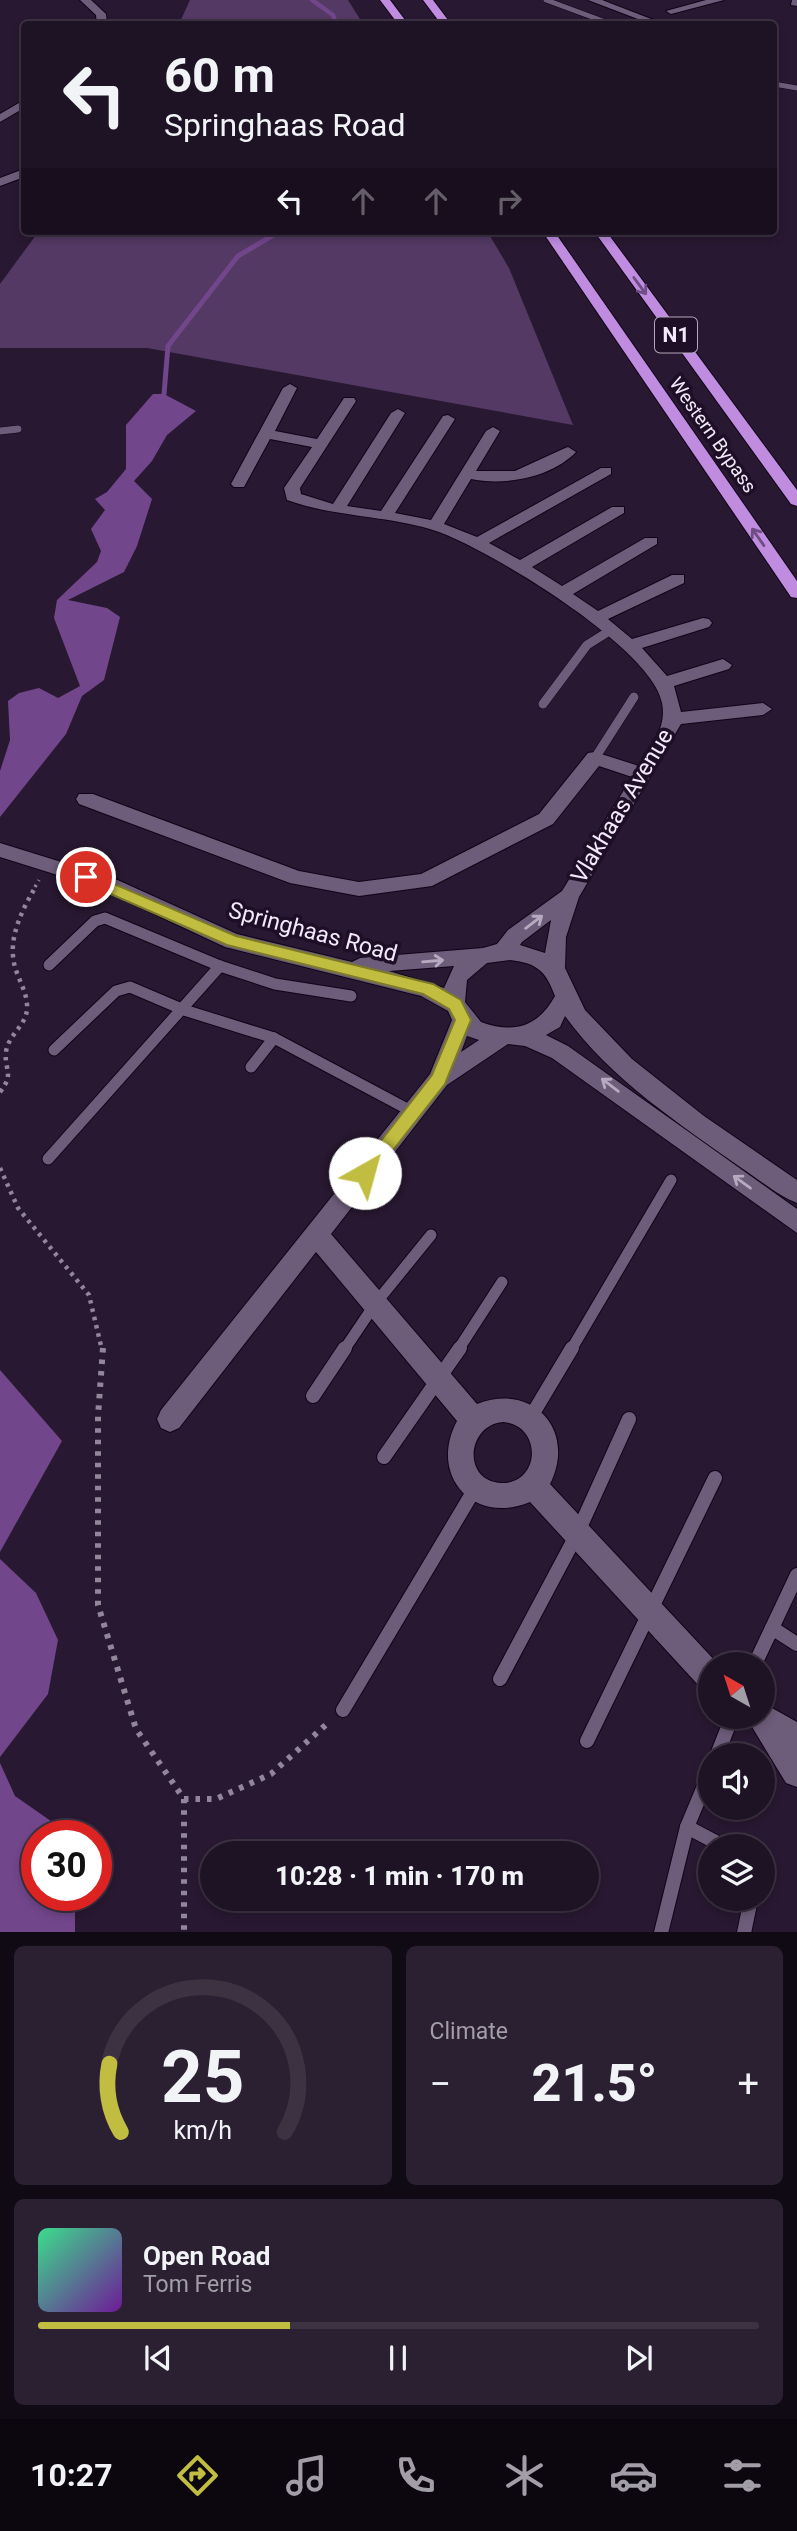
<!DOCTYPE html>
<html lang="en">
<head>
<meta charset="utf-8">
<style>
	:root { --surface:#1e1225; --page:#2b2032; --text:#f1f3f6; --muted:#a19ea7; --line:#3c3242; --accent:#c1bd40 }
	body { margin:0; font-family:Roboto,sans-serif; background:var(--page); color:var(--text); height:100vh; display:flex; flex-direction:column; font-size:26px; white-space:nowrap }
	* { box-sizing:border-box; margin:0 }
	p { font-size:23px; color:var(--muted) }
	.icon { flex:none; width:38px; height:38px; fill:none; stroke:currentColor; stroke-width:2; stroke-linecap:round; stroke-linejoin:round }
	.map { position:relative; height:1932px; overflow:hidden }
	.sheet { display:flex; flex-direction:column; gap:14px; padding:14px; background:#100a14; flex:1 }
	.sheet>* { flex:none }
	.banner { position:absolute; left:21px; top:21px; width:756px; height:214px; border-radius:7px; box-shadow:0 4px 10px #0003,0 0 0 2px var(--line); background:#1e1225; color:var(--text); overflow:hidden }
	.needle { width:46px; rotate:321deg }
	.controls { position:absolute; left:698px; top:1652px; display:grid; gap:14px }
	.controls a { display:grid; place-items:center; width:77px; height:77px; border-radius:50%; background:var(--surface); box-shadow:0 4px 10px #0003,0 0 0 2px var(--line); font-size:35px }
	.speed { position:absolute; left:21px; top:1820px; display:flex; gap:14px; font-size:35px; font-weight:700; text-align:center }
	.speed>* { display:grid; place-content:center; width:91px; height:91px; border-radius:50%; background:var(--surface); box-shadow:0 4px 10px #0003,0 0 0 2px var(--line); line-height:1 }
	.speed .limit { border:10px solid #d22; background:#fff; color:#111 }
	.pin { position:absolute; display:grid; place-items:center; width:60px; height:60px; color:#fff; margin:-30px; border:4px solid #fff; border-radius:50%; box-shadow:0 2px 7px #0007 }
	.me { position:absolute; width:77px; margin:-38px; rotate:38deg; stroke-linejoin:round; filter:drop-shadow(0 0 5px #0008) }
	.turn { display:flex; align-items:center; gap:24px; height:147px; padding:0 28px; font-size:32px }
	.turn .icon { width:91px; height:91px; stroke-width:2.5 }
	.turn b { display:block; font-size:49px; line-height:60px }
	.lanes { display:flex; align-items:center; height:66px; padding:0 28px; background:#0003; justify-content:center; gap:35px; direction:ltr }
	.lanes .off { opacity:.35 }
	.big { font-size:52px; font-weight:800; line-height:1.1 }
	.sheet .widget { flex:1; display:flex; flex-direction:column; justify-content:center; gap:10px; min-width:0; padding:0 24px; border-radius:10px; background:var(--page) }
	.sheet .dial { align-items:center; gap:0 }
	.dial svg { height:182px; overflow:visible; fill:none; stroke:var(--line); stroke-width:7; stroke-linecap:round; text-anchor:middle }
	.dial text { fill:var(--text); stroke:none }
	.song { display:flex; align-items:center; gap:21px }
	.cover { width:84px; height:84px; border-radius:10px; background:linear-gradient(135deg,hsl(150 70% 55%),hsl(280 70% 35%)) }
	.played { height:7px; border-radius:4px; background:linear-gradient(90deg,var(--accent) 35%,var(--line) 35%) }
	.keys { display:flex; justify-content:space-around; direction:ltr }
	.heat { display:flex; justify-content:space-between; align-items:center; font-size:38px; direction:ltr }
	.sheet .tiles { flex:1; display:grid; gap:14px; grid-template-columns:1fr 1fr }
	.widget:last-child { grid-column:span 2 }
	.trip { position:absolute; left:200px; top:1841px; width:399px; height:70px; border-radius:35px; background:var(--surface); box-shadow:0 4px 10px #0003,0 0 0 2px var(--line); font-weight:800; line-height:70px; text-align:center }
	.dock { display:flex; height:112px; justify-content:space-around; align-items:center; background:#0c070f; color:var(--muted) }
	.dock .icon { width:49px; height:49px }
	.dock .active { color:var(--accent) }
	.dock b { font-size:32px; color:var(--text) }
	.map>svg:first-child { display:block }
	.green { fill:#533964 }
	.water { fill:#71468b }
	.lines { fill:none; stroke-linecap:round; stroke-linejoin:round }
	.stream-far1 { stroke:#71468b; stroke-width:4.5 }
	.stream { stroke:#71468b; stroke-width:5 }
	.lane-far4-casing { stroke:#100418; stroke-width:6 }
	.lane-far3-casing { stroke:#100418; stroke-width:8 }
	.lane-far2-casing { stroke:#100418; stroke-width:10 }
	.lane-far1-casing { stroke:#100418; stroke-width:13 }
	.lane-casing { stroke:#100418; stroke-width:16 }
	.street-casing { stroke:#100418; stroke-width:2 }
	.highway-casing { stroke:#100418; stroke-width:2 }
	.path-far2 { stroke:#92869a; stroke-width:3.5; stroke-dasharray:2.5 4.5; stroke-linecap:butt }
	.path-far1 { stroke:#92869a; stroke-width:4.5; stroke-dasharray:3.5 5; stroke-linecap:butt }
	.path { stroke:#92869a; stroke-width:6; stroke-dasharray:4.5 7; stroke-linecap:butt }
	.lane-far4 { stroke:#6e5d7a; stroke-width:5 }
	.lane-far3 { stroke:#6e5d7a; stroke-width:7 }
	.lane-far2 { stroke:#6e5d7a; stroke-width:9 }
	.lane-far1 { stroke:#6e5d7a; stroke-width:11 }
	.lane { stroke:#6e5d7a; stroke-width:14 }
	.street { fill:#6e5d7a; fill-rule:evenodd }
	.highway { fill:#bf8ce0; fill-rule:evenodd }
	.oneway { stroke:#6e4e84 }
	.oneway2 { stroke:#b7aac0 }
	.route { fill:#c1bd40; stroke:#7d7b2a; stroke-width:2 }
	.labels { text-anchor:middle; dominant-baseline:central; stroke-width:7; stroke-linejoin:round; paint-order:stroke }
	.far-street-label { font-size:19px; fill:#f2e9fa; stroke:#1e0f27 }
	.shield { fill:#1e0f27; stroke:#b2a8bb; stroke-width:2 }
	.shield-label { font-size:21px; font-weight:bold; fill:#f2e9fa }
	.street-label { font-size:23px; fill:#f2e9fa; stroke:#1e0f27 }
</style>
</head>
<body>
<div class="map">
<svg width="797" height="1933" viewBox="0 0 797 1933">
	<rect width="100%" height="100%" fill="#281831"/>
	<g class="green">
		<path d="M190,0H348L363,24H179Z"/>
		<path d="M39,231H487L509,268L573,425L147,348H0V284Z"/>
	</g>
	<g class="water">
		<path d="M153,394H164L196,411L167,435L152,461L134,481L152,499L137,546L124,572L68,600L107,608L120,617L104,680L82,696L66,734L0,817V771L10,740L8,701L19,693L39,688L58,698L80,686L54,618L57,600L97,562L101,551L91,529L105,510L95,499L107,492L126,469V425Z"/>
		<path d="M0,1370L62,1441L0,1552Z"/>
		<path d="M0,1559L36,1593L58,1640L48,1694L0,1757Z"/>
		<path d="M0,1763L15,1796L58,1826L61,1836H37V1895H75V1932H0Z"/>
	</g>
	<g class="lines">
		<path class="stream-far1" d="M312,0L333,15L336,24"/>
		<path class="stream" d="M164,394L168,346L238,256L280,231"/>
		<g class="lane-far4-casing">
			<g id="lane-far4">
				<path d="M546,0L611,24"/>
				<path d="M774,84L797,88"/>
			</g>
		</g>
		<g class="lane-far3-casing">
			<path id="lane-far3" d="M0,431L18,429"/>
		</g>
		<g class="lane-far2-casing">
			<g id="lane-far2">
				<path d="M543,704L587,645L611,630"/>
				<path d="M595,758L634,697"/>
			</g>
		</g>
		<g class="lane-far1-casing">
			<g id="lane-far1">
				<path d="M49,965L95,921L105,918L220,966L275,984L351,996"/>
				<path d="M54,1050L116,991L130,987L184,1010L274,1038L413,1112"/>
				<path d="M251,1067L274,1038"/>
				<path d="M48,1159L220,966"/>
				<path d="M344,1350L375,1304L431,1235"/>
				<path d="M458,1350L502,1282"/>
				<path d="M571,1350L671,1180"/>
			</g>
		</g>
		<g class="lane-casing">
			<g id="lane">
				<path d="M313,1396L345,1348"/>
				<path d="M529,1420L572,1348"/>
				<path d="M384,1457L460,1348"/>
				<path d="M772,1628L797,1644"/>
				<path d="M755,1664L797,1575"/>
				<path d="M500,1679L577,1534L629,1419"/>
				<path d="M343,1710L476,1487"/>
				<path d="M587,1741L715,1478"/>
				<path d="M717,1755L732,1717"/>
				<path d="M687,1827L723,1846"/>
				<path d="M661,1933L687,1827L710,1772"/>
				<path d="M744,1933L751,1899"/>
			</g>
		</g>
		<g class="street-casing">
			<g id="street">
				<path d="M80,0H91L106,14L107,24H97L96,15Z"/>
				<path d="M588,0H602L664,24H651Z"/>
				<path d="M706,0H724L671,14L666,11Z"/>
				<path d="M792,0H797V6L791,5Z"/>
				<path d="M24,100V108L0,122V114Z"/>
				<path d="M24,169V177L0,186V178Z"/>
				<path d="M290,384L297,388L275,431L317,439L344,398H354L356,401L300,488L301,494L333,504L391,413L398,409L405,413L347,506L381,511L443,416L448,415L455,419L395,513L431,520L486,431L493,427L500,431L476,471H515L563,449L568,447L576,452C551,478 504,486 471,479L444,524L477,537L601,468H611V474L489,543L520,560L612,507H624V513L532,567L562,586L645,538H657V544L573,594L598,611L672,575H684V583L608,619L632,639L703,618L709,619L712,623L709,627L642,648L667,676L723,659L732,665L729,669L674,686L681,712L763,703L772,709L763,715L681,724L579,897L566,937L565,968L585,1010L632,1059L704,1116L797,1180V1203C778,1196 760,1180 743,1169C681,1125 610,1079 565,1016L560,1027L546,1035L568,1046L797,1209V1233L552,1058L525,1046L508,1044L447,1085L331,1234L477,1404C533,1382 577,1430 550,1484L718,1664H710V1692L700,1687L530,1502C473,1526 428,1475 457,1421L316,1252L179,1428L170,1432L161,1428L157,1419L161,1410L430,1074L452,1020L448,1011L421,996L225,947L99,888L0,857V843L113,878L237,934L352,962L360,958L483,948L497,944L508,930L562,891L632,777L599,766L553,824L432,886L359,896L290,883L79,804L76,799L79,794H93L299,871L359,882L421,874L539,814L588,753L595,752L639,766C651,746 667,728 662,703C652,648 491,551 439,532C390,515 337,518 287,500L284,488L312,447L270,439L244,487H234L231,484L283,388ZM551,920L545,953L520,945L522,942ZM510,960C538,963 546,972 555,996C538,1027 514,1034 481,1022L465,1002L467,980L487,963ZM454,966L444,988L389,971ZM467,1036L479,1040L461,1052ZM503,1422C543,1425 541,1485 500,1483C462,1480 467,1425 503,1422Z"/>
				<path d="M763,1703L797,1722V1787L786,1783L746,1717H763Z"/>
			</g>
		</g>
		<g class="highway-casing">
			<g id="highway">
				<path d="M380,0H390L408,24H398Z"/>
				<path d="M423,0H433L451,24H441Z"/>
				<path d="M542,231H554L797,581V598L791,597Z"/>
				<path d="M594,231H606L797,490V506L791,504Z"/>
			</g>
		</g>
		<path class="path-far2" d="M35,887L39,880"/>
		<g class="path-far1">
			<path d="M0,1092C15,1073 4,1071 6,1052C8,1035 26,1026 27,1009C28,994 19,981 15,967C7,939 22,910 36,886"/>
			<path d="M0,1168L18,1208L89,1295L102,1350"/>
		</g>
		<g class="path">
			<path d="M103,1348L98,1416V1605L136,1729L184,1799V1933"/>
			<path d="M184,1799H216L271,1774L329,1722"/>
		</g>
		<use href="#lane-far4" class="lane-far4"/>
		<use href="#lane-far3" class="lane-far3"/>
		<use href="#lane-far2" class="lane-far2"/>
		<use href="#lane-far1" class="lane-far1"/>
		<use href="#lane" class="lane"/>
		<use href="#street" class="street"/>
		<use href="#highway" class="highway"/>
	</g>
	<defs><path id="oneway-shaft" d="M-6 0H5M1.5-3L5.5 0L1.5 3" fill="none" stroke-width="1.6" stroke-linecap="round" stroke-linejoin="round" transform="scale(1.75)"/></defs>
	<g class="oneway">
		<use href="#oneway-shaft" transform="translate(640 286) rotate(54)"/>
		<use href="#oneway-shaft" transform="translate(758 537) rotate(-125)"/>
	</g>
	<g class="oneway2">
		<use href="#oneway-shaft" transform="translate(534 922) rotate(-37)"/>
		<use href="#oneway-shaft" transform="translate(433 961) rotate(-5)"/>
		<use href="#oneway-shaft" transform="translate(610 1085) rotate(-143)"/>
		<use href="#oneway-shaft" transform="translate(742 1182) rotate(-144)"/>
	</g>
	<path class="route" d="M86,872L236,936L433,984L461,1000L471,1020L445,1084L371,1178L365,1181L356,1173L432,1075L455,1020L449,1009L423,994L227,945L81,881V873Z"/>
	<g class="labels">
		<g class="far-street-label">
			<text transform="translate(713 435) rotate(55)">Western Bypass</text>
		</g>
		<rect class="shield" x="655" y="317.5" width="42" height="35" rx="5"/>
		<g class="shield-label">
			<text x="676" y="335">N1</text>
		</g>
		<g class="street-label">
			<text transform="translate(622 806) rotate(-59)">Vlakhaas Avenue</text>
			<text transform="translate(313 932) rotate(15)">Springhaas Road</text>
		</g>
	</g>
</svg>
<div class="controls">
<a><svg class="needle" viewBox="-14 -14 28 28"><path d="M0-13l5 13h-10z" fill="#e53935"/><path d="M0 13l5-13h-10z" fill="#a19ea7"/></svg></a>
<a><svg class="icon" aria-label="sound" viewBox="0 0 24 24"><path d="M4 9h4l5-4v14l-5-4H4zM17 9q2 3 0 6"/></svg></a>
<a><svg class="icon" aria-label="layers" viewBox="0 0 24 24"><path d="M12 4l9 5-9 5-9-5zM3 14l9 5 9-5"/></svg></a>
</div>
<div class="speed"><div class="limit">30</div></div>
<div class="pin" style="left:86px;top:877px;background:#d93025"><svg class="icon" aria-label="arrive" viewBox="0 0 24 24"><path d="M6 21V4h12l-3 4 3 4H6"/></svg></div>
<svg class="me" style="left:365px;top:1173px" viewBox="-20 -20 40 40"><circle r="19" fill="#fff"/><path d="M0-13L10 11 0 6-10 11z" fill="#c1bd40"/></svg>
<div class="trip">10:28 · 1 min · 170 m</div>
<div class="banner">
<div class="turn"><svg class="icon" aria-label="left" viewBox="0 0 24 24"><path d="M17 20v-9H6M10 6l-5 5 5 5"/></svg><div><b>60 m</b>Springhaas Road</div></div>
<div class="lanes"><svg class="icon" aria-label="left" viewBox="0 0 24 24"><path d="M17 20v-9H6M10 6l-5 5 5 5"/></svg><svg class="icon off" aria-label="ahead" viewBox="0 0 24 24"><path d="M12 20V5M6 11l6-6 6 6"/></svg><svg class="icon off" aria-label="ahead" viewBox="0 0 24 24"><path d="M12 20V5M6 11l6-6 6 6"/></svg><svg class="icon off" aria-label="right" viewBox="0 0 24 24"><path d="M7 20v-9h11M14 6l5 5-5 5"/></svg></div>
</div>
</div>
<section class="sheet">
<div class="tiles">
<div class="widget dial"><svg viewBox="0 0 100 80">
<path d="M14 69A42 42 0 1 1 86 69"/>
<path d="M14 69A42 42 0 0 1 9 39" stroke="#c1bd40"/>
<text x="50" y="56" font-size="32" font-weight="700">25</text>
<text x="50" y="72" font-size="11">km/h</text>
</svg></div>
<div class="widget"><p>Climate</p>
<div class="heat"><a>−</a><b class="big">21.5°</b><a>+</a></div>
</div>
<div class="widget">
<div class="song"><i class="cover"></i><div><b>Open Road</b><p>Tom Ferris</p></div></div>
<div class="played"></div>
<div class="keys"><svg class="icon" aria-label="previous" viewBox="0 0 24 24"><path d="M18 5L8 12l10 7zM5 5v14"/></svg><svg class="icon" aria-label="pause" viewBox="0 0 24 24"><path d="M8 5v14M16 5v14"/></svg><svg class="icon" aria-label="next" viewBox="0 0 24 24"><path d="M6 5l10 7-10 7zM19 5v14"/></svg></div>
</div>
</div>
</section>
<nav class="dock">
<b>10:27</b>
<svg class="icon active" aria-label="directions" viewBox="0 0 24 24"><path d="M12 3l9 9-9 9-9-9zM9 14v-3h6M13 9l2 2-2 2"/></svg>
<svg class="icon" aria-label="music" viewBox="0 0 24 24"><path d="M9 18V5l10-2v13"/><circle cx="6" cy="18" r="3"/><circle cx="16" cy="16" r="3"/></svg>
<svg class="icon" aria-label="phone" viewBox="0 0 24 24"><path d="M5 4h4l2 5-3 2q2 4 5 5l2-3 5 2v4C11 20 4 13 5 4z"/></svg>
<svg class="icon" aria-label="climate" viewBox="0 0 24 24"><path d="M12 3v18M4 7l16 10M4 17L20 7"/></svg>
<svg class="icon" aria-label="car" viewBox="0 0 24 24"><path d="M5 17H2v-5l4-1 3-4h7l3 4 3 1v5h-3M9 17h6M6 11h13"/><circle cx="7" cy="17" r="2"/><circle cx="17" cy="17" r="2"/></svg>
<svg class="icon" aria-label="filters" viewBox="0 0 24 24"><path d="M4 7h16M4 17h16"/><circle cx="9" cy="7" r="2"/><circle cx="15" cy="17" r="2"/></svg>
</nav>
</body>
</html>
